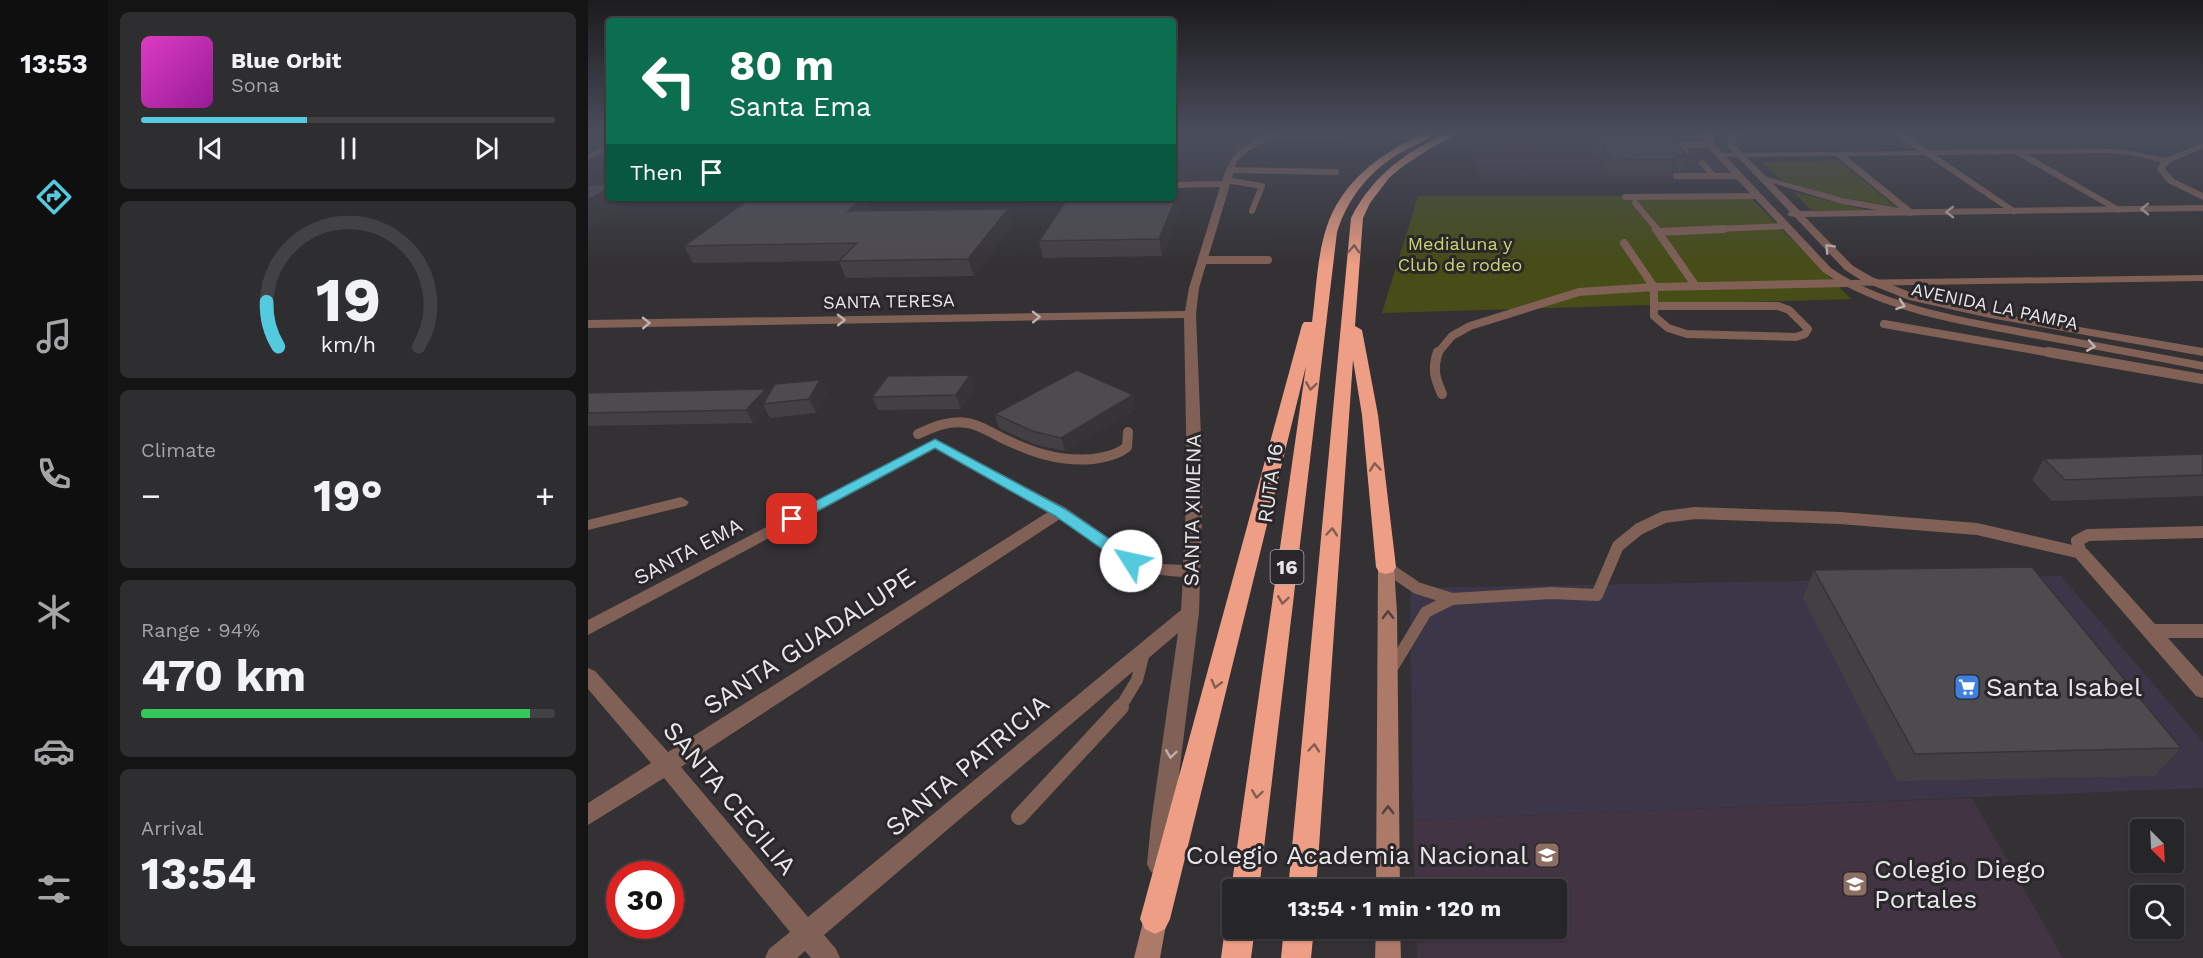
<!DOCTYPE html>
<html lang="en">
<head>
<meta charset="utf-8">
<style>
	:root { --surface:#262527; --page:#2e2d2f; --text:#f1f3f6; --muted:#a4a5a7; --line:#424244; --accent:#54cade }
	body { margin:0; font-family:"Work Sans",sans-serif; background:var(--page); color:var(--text); height:100vh; display:flex; flex-direction:column; font-size:22px; white-space:nowrap }
	* { box-sizing:border-box; margin:0 }
	p { font-size:20px; color:var(--muted) }
	.icon { flex:none; width:33px; height:33px; fill:none; stroke:currentColor; stroke-width:2; stroke-linecap:round; stroke-linejoin:round }
	.map { position:relative; flex:1; overflow:hidden }
	.panel { display:flex; flex-direction:column; gap:12px; padding:12px; background:#151415; width:480px }
	.panel>* { flex:none }
	.banner { position:absolute; left:18px; top:18px; width:570px; height:183px; border-radius:6px; box-shadow:0 2px 4px #0004,0 0 0 2px var(--line); background:#0b6e4f; color:#fff; overflow:hidden }
	.needle { width:39px; rotate:156deg }
	.buttons { position:absolute; left:1542px; top:819px; display:grid; gap:12px }
	.buttons a { display:grid; place-items:center; width:54px; height:54px; border-radius:6px; background:var(--surface); box-shadow:0 2px 4px #0004,0 0 0 2px var(--line); font-size:30px }
	.speed { position:absolute; left:18px; top:861px; display:flex; gap:12px; font-size:30px; font-weight:700; text-align:center }
	.speed>* { display:grid; place-content:center; width:78px; height:78px; border-radius:50%; background:var(--surface); box-shadow:0 2px 4px #0004,0 0 0 2px var(--line); line-height:1 }
	.speed .limit { border:9px solid #d22; background:#fff; color:#111 }
	.pin { position:absolute; display:grid; place-items:center; width:51px; height:51px; color:#fff; margin:-26px; border-radius:12px; box-shadow:0 3px 9px #0006 }
	.me { position:absolute; width:66px; margin:-33px; rotate:305deg; stroke-linejoin:round; filter:drop-shadow(0 0 4px #0008) }
	.turn { display:flex; align-items:center; gap:21px; height:126px; padding:0 24px; font-size:27px }
	.turn .icon { width:78px; height:78px; stroke-width:2.5 }
	.turn b { display:block; font-size:42px; line-height:51px }
	.then { display:flex; align-items:center; height:57px; padding:0 24px; background:#0003; gap:12px; font-size:22px }
	.big { font-size:45px; font-weight:700; line-height:1.1 }
	.panel .tile { flex:1; display:flex; flex-direction:column; justify-content:center; gap:9px; min-width:0; padding:0 21px; border-radius:9px; background:var(--page) }
	.panel .dial { align-items:center; gap:0 }
	.dial svg { height:156px; overflow:visible; fill:none; stroke:var(--line); stroke-width:7; stroke-linecap:round; text-anchor:middle }
	.dial text { fill:var(--text); stroke:none }
	.song { display:flex; align-items:center; gap:18px }
	.cover { width:72px; height:72px; border-radius:9px; background:linear-gradient(135deg,hsl(310 70% 55%),hsl(300 70% 35%)) }
	.played { height:6px; border-radius:3px; background:linear-gradient(90deg,var(--accent) 40%,var(--line) 40%) }
	.keys { display:flex; justify-content:space-around; direction:ltr }
	.heat { display:flex; justify-content:space-between; align-items:center; font-size:33px; direction:ltr }
	.charge { height:9px; border-radius:4px; background:linear-gradient(90deg,#34c759 94%,var(--line) 0) }
	.trip { position:absolute; left:634px; top:879px; width:345px; height:60px; border-radius:6px; background:var(--surface); box-shadow:0 2px 4px #0004,0 0 0 2px var(--line); font-weight:700; line-height:60px; text-align:center }
	main { display:flex; flex:1; min-height:0 }
	.menu { display:flex; flex-direction:column; width:108px; justify-content:space-around; align-items:center; background:#0f0f10; color:var(--muted) }
	.menu .icon { width:42px; height:42px }
	.menu .current { color:var(--accent) }
	.menu b { font-size:27px; color:var(--text) }
	.map>svg:first-child { display:block }
	.commercial { fill:#3b3648 }
	.built { fill:#3d363f }
	.education { fill:#423442 }
	.green { fill:#464d16 }
	.lines { fill:none; stroke-linecap:round; stroke-linejoin:round }
	.service-far4 { stroke:#816056; stroke-width:6 }
	.service-far3 { stroke:#816056; stroke-width:8 }
	.service-far2 { stroke:#816056; stroke-width:10 }
	.service-far1 { stroke:#816056; stroke-width:12 }
	.service { stroke:#816056; stroke-width:16 }
	.minor { fill:#816056; fill-rule:evenodd }
	.tertiary { fill:#816056; fill-rule:evenodd }
	.secondary { fill:#ad7969; fill-rule:evenodd }
	.motorway { fill:#ee9e84; fill-rule:evenodd }
	.wall { fill:#434044 }
	.shaded-wall { fill:#373437 }
	.building { fill:#4e4b4f; stroke:#373437; stroke-width:1.5 }
	.oneway { stroke:#bfb0ae }
	.oneway2 { stroke:#825d52 }
	.oneway3 { stroke:#51403d }
	.route { fill:#54cade; stroke:#378390; stroke-width:1.5 }
	.labels { text-anchor:middle; dominant-baseline:central; stroke-width:6; stroke-linejoin:round; paint-order:stroke }
	.far-park-label { font-size:18px; fill:#c8d76d; stroke:#29272a }
	.far-street-label { font-size:18px; fill:#e8e6e8; stroke:#29272a }
	.shield { fill:#29272a; stroke:#afadaf; stroke-width:1.5 }
	.shield-label { font-size:20px; font-weight:bold; fill:#e8e6e8 }
	.street-label { font-size:21px; fill:#e8e6e8; stroke:#29272a }
	.near-street-label { font-size:26px; fill:#e8e6e8; stroke:#29272a }
	.near-poi-label { font-size:26px; fill:#e8e6e8; stroke:#29272a; text-anchor:start }
</style>
</head>
<body>
<main>
<nav class="menu">
<b>13:53</b>
<svg class="icon current" aria-label="directions" viewBox="0 0 24 24"><path d="M12 3l9 9-9 9-9-9zM9 14v-3h6M13 9l2 2-2 2"/></svg>
<svg class="icon" aria-label="music" viewBox="0 0 24 24"><path d="M9 18V5l10-2v13"/><circle cx="6" cy="18" r="3"/><circle cx="16" cy="16" r="3"/></svg>
<svg class="icon" aria-label="phone" viewBox="0 0 24 24"><path d="M5 4h4l2 5-3 2q2 4 5 5l2-3 5 2v4C11 20 4 13 5 4z"/></svg>
<svg class="icon" aria-label="climate" viewBox="0 0 24 24"><path d="M12 3v18M4 7l16 10M4 17L20 7"/></svg>
<svg class="icon" aria-label="car" viewBox="0 0 24 24"><path d="M5 17H2v-5l4-1 3-4h7l3 4 3 1v5h-3M9 17h6M6 11h13"/><circle cx="7" cy="17" r="2"/><circle cx="17" cy="17" r="2"/></svg>
<svg class="icon" aria-label="filters" viewBox="0 0 24 24"><path d="M4 7h16M4 17h16"/><circle cx="9" cy="7" r="2"/><circle cx="15" cy="17" r="2"/></svg>
</nav>
<section class="panel">
<div class="tile">
<div class="song"><i class="cover"></i><div><b>Blue Orbit</b><p>Sona</p></div></div>
<div class="played"></div>
<div class="keys"><svg class="icon" aria-label="previous" viewBox="0 0 24 24"><path d="M18 5L8 12l10 7zM5 5v14"/></svg><svg class="icon" aria-label="pause" viewBox="0 0 24 24"><path d="M8 5v14M16 5v14"/></svg><svg class="icon" aria-label="next" viewBox="0 0 24 24"><path d="M6 5l10 7-10 7zM19 5v14"/></svg></div>
</div>
<div class="tile dial"><svg viewBox="0 0 100 80">
<path d="M14 69A42 42 0 1 1 86 69"/>
<path d="M14 69A42 42 0 0 1 8 46" stroke="#54cade"/>
<text x="50" y="56" font-size="32" font-weight="700">19</text>
<text x="50" y="72" font-size="11">km/h</text>
</svg></div>
<div class="tile"><p>Climate</p>
<div class="heat"><a>−</a><b class="big">19°</b><a>+</a></div>
</div>
<div class="tile"><p>Range · 94%</p><b class="big">470 km</b><div class="charge"></div></div>
<div class="tile"><p>Arrival</p><b class="big">13:54</b></div>
</section>
<div class="map">
<svg width="1615" height="958" viewBox="0 0 1615 958">
	<rect width="100%" height="100%" fill="#333134"/>
	<path class="commercial" d="M1473,576L1615,742V788L825,820L822,588Z"/>
	<g class="built">
		<rect x="0" y="132" width="21" height="58"/>
		<path d="M585,132H693L648,155L637,165L628,183L585,184Z"/>
	</g>
	<g class="education">
		<path d="M703,132H831L800,146L690,138Z"/>
		<path d="M1113,140L1150,181L894,183L882,150L923,142Z"/>
		<path d="M1384,798L1475,958H829L828,929L969,928V890L827,889L825,820Z"/>
	</g>
	<g class="green">
		<path d="M1251,161L1308,207L1242,195L1194,181L1174,162Z"/>
		<path d="M1206,192L1279,210H1223Z"/>
		<path d="M830,196H1161L1263,299L794,313Z"/>
	</g>
	<g class="lines">
		<g class="service-far4">
			<path d="M1098,152L1093,146L1122,144"/>
			<path d="M1114,163L1125,175"/>
			<path d="M641,170L748,172"/>
			<path d="M1088,176H1151"/>
			<path d="M638,180L674,186L664,211"/>
			<path d="M1037,197L1170,196"/>
			<path d="M1047,203L1070,230"/>
			<path d="M1104,230L1197,226"/>
		</g>
		<g class="service-far3">
			<path d="M1068,229L1107,285"/>
			<path d="M1071,232L1136,229"/>
			<path d="M1036,243L1066,287L1259,283"/>
			<path d="M614,260H680"/>
			<path d="M1066,306H1190L1201,310L1220,329L1217,334L1208,337L1099,334L1080,328L1066,316Z"/>
			<path d="M1296,324L1469,354"/>
			<path d="M849,354L864,336L882,326L991,292L1066,287V306"/>
		</g>
		<g class="service-far2">
			<path d="M850,352C844,369 847,378 854,394"/>
			<path d="M1460,352L1615,379"/>
			<path d="M330,434C345,427 361,420 379,423C390,424 402,432 412,437C443,452 470,462 505,459C517,457 529,455 539,447L540,432"/>
		</g>
		<g class="service-far1">
			<path d="M1493,553L1489,541L1500,535L1615,532"/>
			<path d="M798,567L829,588L864,599"/>
			<path d="M803,670L838,612L864,599L963,593L1009,595L1030,546L1051,529L1076,517L1107,513L1252,518L1389,529L1493,553"/>
			<path d="M532,708L549,680L556,652"/>
		</g>
		<path class="service" d="M431,817L533,707"/>
		<g class="minor">
			<path d="M685,132H696L660,151L649,161L611,288L608,314L615,485L611,613L585,823L583,864L579,872L571,875L563,872L559,864L563,823L590,633L236,935L248,949L252,958H223L217,951L209,958H177L181,949L202,932L76,778L0,825V803L63,763L0,689V668L7,671L80,752L460,512L347,449L0,635V620L347,439L478,508L549,557L574,564L595,565L599,485L596,318L0,328V320L597,311L601,288L632,187L585,188V182L634,181C645,147 655,147 685,132ZM472,519C515,549 540,575 595,577L593,610L220,917L93,767Z"/>
			<path d="M1109,132H1117L1125,141L1118,143Z"/>
			<path d="M1304,132H1313L1341,150L1518,149L1543,151L1577,158L1615,143V148L1581,163L1577,169L1586,179L1615,193V200L1580,183L1569,169L1573,162L1543,155L1518,153L1439,154L1533,208V212L1530,213L1427,154L1348,155L1429,210L1431,212L1426,215L1337,155L1258,156L1326,211V215L1323,216L1254,204L1171,179L1175,176L1255,198L1311,208L1248,156L1132,157L1128,155L1132,153L1330,151Z"/>
			<path d="M21,144V149L0,160V155Z"/>
			<path d="M1615,275V281L1259,286L1254,283L1259,280Z"/>
			<path d="M93,497L101,502L98,506L0,530V520Z"/>
			<path d="M1493,547L1499,549L1567,624H1615V638H1580L1615,677V698L1608,696L1487,557L1485,553L1487,549Z"/>
		</g>
		<g class="tertiary">
			<path d="M1122,132H1131L1125,138L1128,146L1243,268C1297,306 1383,319 1448,331C1503,341 1559,352 1615,362V370C1558,359 1501,348 1444,338C1378,325 1290,312 1235,272L1121,149L1117,138Z"/>
			<path d="M1147,132H1157L1148,138L1147,145L1212,211L1615,205V211L1217,217L1265,266L1284,277L1329,295L1402,312L1615,348V356L1402,318L1321,300L1276,282L1257,270L1207,217L1201,216L1199,214L1202,212L1140,147V137Z"/>
		</g>
		<g class="secondary">
			<path d="M798,561L804,563L806,567L809,613L812,890H788L790,567L792,563Z"/>
			<path d="M567,907L576,910L579,919L572,958H546L558,910Z"/>
			<path d="M788,928H812L813,958H787Z"/>
		</g>
		<g class="motorway">
			<path d="M839,132H851C842,139 829,144 819,149C784,168 761,195 749,232L671,890H645V895L643,890L718,366L582,919L577,929L567,934L557,929L552,919L714,325L716,322H724C728,293 729,257 738,229C753,181 794,152 839,132Z"/>
			<path d="M862,132H874L843,148L814,167L801,178L782,203L775,218L767,326L774,330L790,415L808,567L805,572L798,574L791,572L788,567L774,415L765,360L728,890H700L763,218C784,176 819,150 862,132Z"/>
			<path d="M645,916V928H667L663,958H633L637,928L642,918Z"/>
			<path d="M696,928H726L723,958H693Z"/>
		</g>
	</g>
	<g class="wall">
		<path d="M711,132H762L753,138L711,136Z"/>
		<path d="M1007,132L1099,156L1096,171H1086L1083,174L1020,175L1005,147Z"/>
		<path d="M593,207L574,256L455,258L451,241Z"/>
		<path d="M420,209L425,225L386,276L258,278L251,261L105,263L96,246L284,210Z"/>
		<path d="M382,375L387,388L373,409L290,410L284,397Z"/>
		<path d="M232,380L239,393L228,413L182,418L177,409L165,423L0,426V393L178,389L181,394Z"/>
		<path d="M548,409L477,451L448,445L411,428L407,414Z"/>
		<path d="M1615,454V496L1464,501L1444,480L1456,459Z"/>
		<path d="M1226,570L1593,748L1567,776L1309,781L1215,598Z"/>
	</g>
	<g class="shaded-wall">
		<path d="M753,132H762L753,138Z"/>
		<path d="M1089,156L1086,171L1083,174L1086,159Z"/>
		<path d="M21,188V198H35L38,204L0,229V200Z"/>
		<path d="M591,191L593,207L574,256L571,239Z"/>
		<path d="M275,198H279L284,211H260Z"/>
		<path d="M420,209L425,225L386,276L380,259Z"/>
		<path d="M382,375L387,388L373,409L368,395Z"/>
		<path d="M232,380L239,393L228,413L221,399Z"/>
		<path d="M178,389L185,401L175,404L177,409L165,423L158,410Z"/>
		<path d="M545,395L548,409L477,451L473,438Z"/>
	</g>
	<g class="building">
		<path d="M1007,132H1081L1099,156H1089L1086,159L1023,160Z"/>
		<path d="M21,184V188L0,200V185Z"/>
		<path d="M591,191L571,239L451,241L480,198H585V192Z"/>
		<path d="M163,198H275L260,211L420,209L380,259L251,261L269,243L96,246Z"/>
		<path d="M489,370L545,395L473,438L444,431L407,414Z"/>
		<path d="M382,375L368,395L284,397L300,376Z"/>
		<path d="M232,380L221,399L175,404L187,384Z"/>
		<path d="M178,389L158,410L0,413V393Z"/>
		<path d="M1615,454V475L1477,480L1456,459Z"/>
		<path d="M1444,567L1593,748L1327,754L1226,570Z"/>
	</g>
	<defs><path id="oneway-chevron" d="M-2-3.5L2.5 0L-2 3.5" fill="none" stroke-width="1.6" stroke-linecap="round" stroke-linejoin="round" transform="scale(1.5)"/></defs>
	<g class="oneway">
		<use href="#oneway-chevron" transform="translate(1557 209) rotate(179)"/>
		<use href="#oneway-chevron" transform="translate(1362 212) rotate(179)"/>
		<use href="#oneway-chevron" transform="translate(1241 248) rotate(-134)"/>
		<use href="#oneway-chevron" transform="translate(1313 305) rotate(19)"/>
		<use href="#oneway-chevron" transform="translate(448 317) rotate(-1)"/>
		<use href="#oneway-chevron" transform="translate(253 320) rotate(-1)"/>
		<use href="#oneway-chevron" transform="translate(58 323) rotate(-1)"/>
		<use href="#oneway-chevron" transform="translate(1503 346) rotate(10)"/>
		<use href="#oneway-chevron" transform="translate(583 754) rotate(98)"/>
	</g>
	<g class="oneway2">
		<use href="#oneway-chevron" transform="translate(766 249) rotate(-87)"/>
		<use href="#oneway-chevron" transform="translate(723 386) rotate(98)"/>
		<use href="#oneway-chevron" transform="translate(787 467) rotate(-96)"/>
		<use href="#oneway-chevron" transform="translate(744 532) rotate(-85)"/>
		<use href="#oneway-chevron" transform="translate(695 600) rotate(98)"/>
		<use href="#oneway-chevron" transform="translate(628 684) rotate(104)"/>
		<use href="#oneway-chevron" transform="translate(726 748) rotate(-85)"/>
		<use href="#oneway-chevron" transform="translate(669 794) rotate(98)"/>
	</g>
	<g class="oneway3">
		<use href="#oneway-chevron" transform="translate(800 615) rotate(-91)"/>
		<use href="#oneway-chevron" transform="translate(800 810) rotate(-90)"/>
	</g>
	<linearGradient id="sky" x2="0" y2="1"><stop stop-color="#1c1b1d"/><stop offset="0.5" stop-color="#4a4e5c"/><stop offset="1" stop-color="#4a4e5c" stop-opacity="0"/></linearGradient>
	<rect width="1615" height="266" fill="url(#sky)"/>
	<path class="route" d="M347,439L477,509L548,557L550,561L548,565H537L467,516L347,448L209,522L204,524L197,519L199,516Z"/>
	<defs>
		<g id="supermarket-square" transform="scale(1.35)"><rect x="-9" y="-9" width="18" height="18" rx="4" fill="#3f7fe0" stroke="#29272a"/><path d="M-6-5.5h2.5l.6 2H6L4.5 2H-2.5L-4.4-4H-6ZM-1.5 3.2a1.3 1.3 0 1 0 .1 0ZM3 3.2a1.3 1.3 0 1 0 .1 0Z" fill="#fff"/></g>
		<g id="school-square" transform="scale(1.35)"><rect x="-9" y="-9" width="18" height="18" rx="4" fill="#8d6e63" stroke="#29272a"/><path d="M0-5L7-2L0 1L-7-2ZM-4 1L0 2.5L4 1V4Q0 6-4 4Z" fill="#fff"/></g>
	</defs>
	<g fill-rule="evenodd">
		<use href="#supermarket-square" x="1379" y="687"/>
		<use href="#school-square" x="959" y="855"/>
		<use href="#school-square" x="1267" y="884"/>
	</g>
	<g class="labels">
		<g class="far-park-label">
			<text x="872" y="243">Medialuna y<tspan x="872" dy="21">Club de rodeo</tspan></text>
		</g>
		<g class="far-street-label">
			<text transform="translate(301 301) rotate(-1)">SANTA TERESA</text>
			<text transform="translate(1407 306) rotate(12)">AVENIDA LA PAMPA</text>
		</g>
		<rect class="shield" x="682.5" y="550" width="33" height="34" rx="4.5"/>
		<g class="shield-label">
			<text x="699" y="567">16</text>
		</g>
		<g class="street-label">
			<text transform="translate(682 483) rotate(-82)">RUTA 16</text>
			<text transform="translate(604 510) rotate(-89)">SANTA XIMENA</text>
			<text transform="translate(100 551) rotate(-28)">SANTA EMA</text>
		</g>
		<g class="near-street-label">
			<text transform="translate(221 641) rotate(-33)">SANTA GUADALUPE</text>
			<text transform="translate(379 765) rotate(-40)">SANTA PATRICIA</text>
			<text transform="translate(142 798) rotate(50)">SANTA CECILIA</text>
		</g>
		<g class="near-poi-label">
			<text x="1398" y="687">Santa Isabel</text>
			<text x="940" y="855" text-anchor="end">Colegio Academia Nacional</text>
			<text x="1286" y="869">Colegio Diego<tspan x="1286" dy="30">Portales</tspan></text>
		</g>
	</g>
</svg>
<div class="buttons">
<a><svg class="needle" viewBox="-14 -14 28 28"><path d="M0-13l5 13h-10z" fill="#e53935"/><path d="M0 13l5-13h-10z" fill="#a4a5a7"/></svg></a>
<a><svg class="icon" aria-label="search" viewBox="0 0 24 24"><circle cx="10" cy="10" r="6"/><path d="M15 15l6 6"/></svg></a>
</div>
<div class="speed"><div class="limit">30</div></div>
<div class="pin" style="left:204px;top:519px;background:#d93025"><svg class="icon" aria-label="arrive" viewBox="0 0 24 24"><path d="M6 21V4h12l-3 4 3 4H6"/></svg></div>
<svg class="me" style="left:543px;top:561px" viewBox="-20 -20 40 40"><circle r="19" fill="#fff"/><path d="M0-13L10 11 0 6-10 11z" fill="#54cade"/></svg>
<div class="trip">13:54 · 1 min · 120 m</div>
<div class="banner">
<div class="turn"><svg class="icon" aria-label="left" viewBox="0 0 24 24"><path d="M17 20v-9H6M10 6l-5 5 5 5"/></svg><div><b>80 m</b>Santa Ema</div></div>
<div class="then">Then<svg class="icon" aria-label="arrive" viewBox="0 0 24 24"><path d="M6 21V4h12l-3 4 3 4H6"/></svg></div>
</div>
</div>
</main>
</body>
</html>
